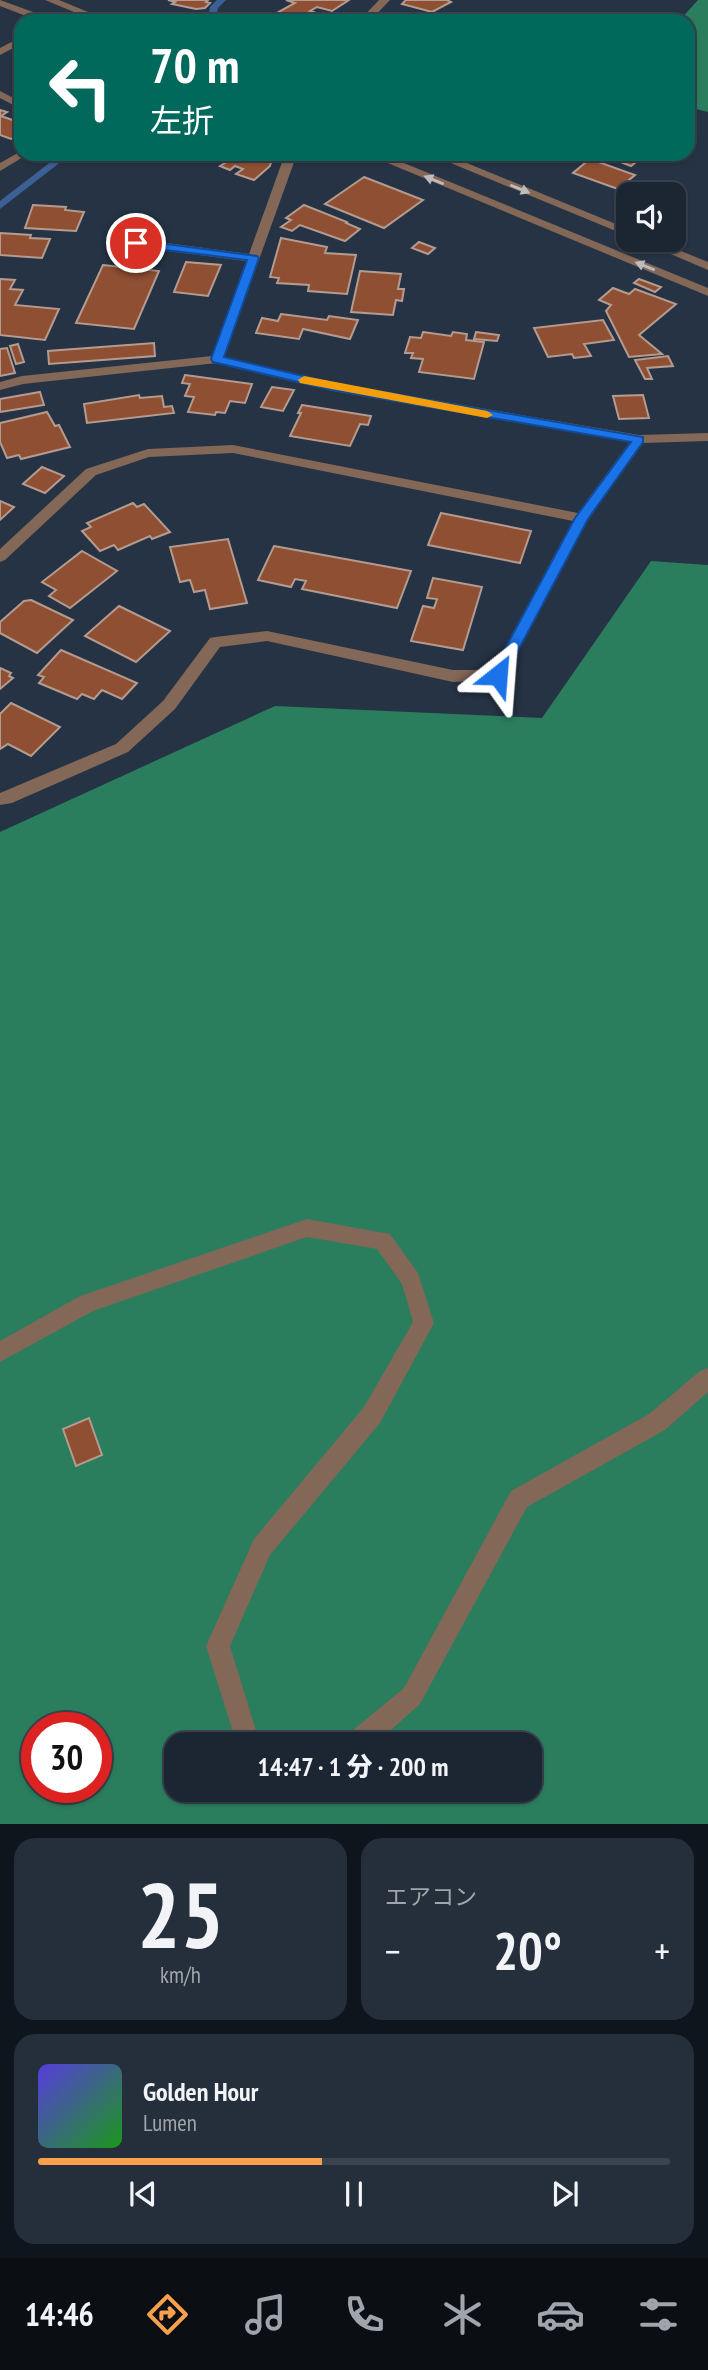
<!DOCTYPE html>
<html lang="ja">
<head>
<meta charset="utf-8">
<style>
	:root { --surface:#1c2633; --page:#252e3b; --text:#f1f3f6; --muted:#a0a5ac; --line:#3a434e; --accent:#f9a04d }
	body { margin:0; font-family:"PT Sans Narrow","Noto Sans JP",sans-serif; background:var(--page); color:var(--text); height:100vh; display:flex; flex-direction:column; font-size:26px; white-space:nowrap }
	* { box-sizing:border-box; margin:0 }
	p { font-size:23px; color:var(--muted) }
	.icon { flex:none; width:38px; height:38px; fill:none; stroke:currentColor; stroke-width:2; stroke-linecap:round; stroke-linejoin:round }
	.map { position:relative; height:1824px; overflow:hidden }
	.sheet { display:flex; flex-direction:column; gap:14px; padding:14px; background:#0f151c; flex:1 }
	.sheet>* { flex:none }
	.top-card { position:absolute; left:14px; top:14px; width:681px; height:147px; border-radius:21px; box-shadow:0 2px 5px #0004,0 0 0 2px var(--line); background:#00695c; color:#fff; overflow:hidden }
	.tools { position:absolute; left:616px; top:182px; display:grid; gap:14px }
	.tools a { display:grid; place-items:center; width:70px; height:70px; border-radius:14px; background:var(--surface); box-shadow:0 2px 5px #0004,0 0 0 2px var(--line); font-size:35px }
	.speed { position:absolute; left:21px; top:1712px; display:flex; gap:14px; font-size:35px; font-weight:700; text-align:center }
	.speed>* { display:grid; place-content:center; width:91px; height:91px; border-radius:50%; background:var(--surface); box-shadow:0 2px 5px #0004,0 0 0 2px var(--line); line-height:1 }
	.speed .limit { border:10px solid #d22; background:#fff; color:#111 }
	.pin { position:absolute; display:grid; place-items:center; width:60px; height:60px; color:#fff; margin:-30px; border:4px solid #fff; border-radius:50%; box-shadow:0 2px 7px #0007 }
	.me { position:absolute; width:77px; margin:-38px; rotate:28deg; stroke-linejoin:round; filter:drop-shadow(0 0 5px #0008) }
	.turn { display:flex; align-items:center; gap:24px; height:147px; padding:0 21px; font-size:32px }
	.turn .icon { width:91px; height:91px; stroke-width:2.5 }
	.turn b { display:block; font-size:49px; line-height:60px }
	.big { font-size:52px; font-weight:800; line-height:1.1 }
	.sheet .card { flex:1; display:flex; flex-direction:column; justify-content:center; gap:10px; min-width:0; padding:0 24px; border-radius:21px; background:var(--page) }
	.sheet .dial { align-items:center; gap:0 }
	.dial b { font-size:91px; line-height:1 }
	.song { display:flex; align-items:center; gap:21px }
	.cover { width:84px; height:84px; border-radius:10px; background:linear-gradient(135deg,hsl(250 70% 55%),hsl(120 70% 35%)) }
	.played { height:7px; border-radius:4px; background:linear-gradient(90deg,var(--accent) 45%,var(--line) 45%) }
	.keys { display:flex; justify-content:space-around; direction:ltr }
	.heat { display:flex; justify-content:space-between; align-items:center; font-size:38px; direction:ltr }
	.sheet .tiles { flex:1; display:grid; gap:14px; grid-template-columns:1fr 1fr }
	.card:last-child { grid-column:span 2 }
	.trip { position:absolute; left:164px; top:1732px; width:378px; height:70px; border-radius:21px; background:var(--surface); box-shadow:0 2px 5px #0004,0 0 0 2px var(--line); font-weight:800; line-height:70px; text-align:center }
	.dock { display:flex; height:112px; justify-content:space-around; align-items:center; background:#0b0f14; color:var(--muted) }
	.dock .icon { width:49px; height:49px }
	.dock .active { color:var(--accent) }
	.dock b { font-size:32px; color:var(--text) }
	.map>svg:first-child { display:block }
	.forest { fill:#2a7e5d; fill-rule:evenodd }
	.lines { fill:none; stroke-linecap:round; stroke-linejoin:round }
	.stream { fill:#3c6096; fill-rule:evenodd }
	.building { fill:#8f4f33; stroke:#b49b90; stroke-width:2 }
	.minor { fill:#836757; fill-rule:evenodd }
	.oneway { fill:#bebbbe }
	.route { fill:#1a73e8; stroke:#114b97; stroke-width:2 }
	.slow { fill:#f59e0b }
</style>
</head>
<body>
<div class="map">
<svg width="708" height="1824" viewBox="0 0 708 1824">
	<rect width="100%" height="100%" fill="#263344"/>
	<g class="forest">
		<path d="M698,0H708V112L688,107V21H679Z"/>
		<path d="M651,561L708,565V1824H0V832L275,706L542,718ZM37,1727H96V1787H37ZM177,1745H530V1790H177Z"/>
	</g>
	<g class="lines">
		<g class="stream">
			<path d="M217,0H226L218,8L215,21H207L210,7Z"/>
			<path d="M61,154H71L0,209V201Z"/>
		</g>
	</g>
	<g class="building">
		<path d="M168,0H208L206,2L210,3L205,8L196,9L172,4L175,2Z"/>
		<path d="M286,0H349L332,11L317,7L310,11L325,16L317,21L264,20L295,3Z"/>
		<path d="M406,0H447L451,2L432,12L402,4Z"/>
		<path d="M0,110L7,112L1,116L21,123V133L11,139L0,135Z"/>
		<path d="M211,154H273L270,166L254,180L236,174L243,169L235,166L230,170L220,166L225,163L207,157Z"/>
		<path d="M600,154H646L631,166Z"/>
		<path d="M590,159L635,175L618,189L573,173Z"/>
		<path d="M364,177L423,200L384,228L325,204Z"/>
		<path d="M33,205L66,207L65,210L84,212L76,231L25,228Z"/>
		<path d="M304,205L347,222L346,223L360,229L345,241L300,225L292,231L281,227L291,220L286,218Z"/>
		<path d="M0,233L31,235L30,238L50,239L42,258L0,255Z"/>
		<path d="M281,238L327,247L325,253L356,255L347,294L308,291L309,285L277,283L279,278L270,277Z"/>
		<path d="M419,242L435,248L428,254L412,248Z"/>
		<path d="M186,262L221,265L208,296L174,292Z"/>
		<path d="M103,265L159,271L134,329L76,323Z"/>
		<path d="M360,271L401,274L398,289H404L402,301L396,300L393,315L351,312Z"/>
		<path d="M0,279L15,280L10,289L23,290L15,305L59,309L45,340L0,335Z"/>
		<path d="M639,279L661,287L655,292L634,283Z"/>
		<path d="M613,288L629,294L635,289L676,304L639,335L662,354L629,357L606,311L611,305L599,300Z"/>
		<path d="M281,314L327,320L329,316L358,320L350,339L303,329L299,339L256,333L262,318L278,321Z"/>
		<path d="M603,320L614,340L584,344L591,356L574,358L572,354L548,357L534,328Z"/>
		<path d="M423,332L451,336L453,332L467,334L466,340L484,342L474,379L419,372L423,359L411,358L413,353H405L410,337L421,338Z"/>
		<path d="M476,332L499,335L497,341L474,339Z"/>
		<path d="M154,343L155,356L49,364L48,351Z"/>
		<path d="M18,344L24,362L16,364L10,346Z"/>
		<path d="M7,348L15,373L0,376V349Z"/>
		<path d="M668,356L673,366L647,368L652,379H645L635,360Z"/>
		<path d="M185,375L252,384L245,403L230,401L225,413L216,412L215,415L188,412L194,397L185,396L190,384L182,383Z"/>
		<path d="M272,387L294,390L283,411L261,407Z"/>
		<path d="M40,392L44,405L0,412V399Z"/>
		<path d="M139,395L140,398L162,396L164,407L172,406L174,413L87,423L84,404Z"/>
		<path d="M643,395L649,418L619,419L613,396Z"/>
		<path d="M302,405L371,416L368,425L360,424L350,446L290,436L301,413H298Z"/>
		<path d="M47,412L55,426L59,425L70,447L21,459L19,455L7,458L0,442V423Z"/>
		<path d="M42,467L64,476L45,493L23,484Z"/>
		<path d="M0,501L14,507L0,520Z"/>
		<path d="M133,503L137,507L144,504L170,532L152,539L150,536L118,550L114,545L100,551L82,531L91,527L87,523Z"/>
		<path d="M441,513L531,531L520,563L428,545Z"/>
		<path d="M228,539L247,603L210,609L205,590L194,592L190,580L180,582L170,547Z"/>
		<path d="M274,546L411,571L397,608L302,589L306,581L295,579L291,587L258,580Z"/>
		<path d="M82,551L117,571L70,608L49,596L56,590L42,582Z"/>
		<path d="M433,578L482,587L463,650L411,641L423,606L434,608L437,599L427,598Z"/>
		<path d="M31,600L73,620L37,653L0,633V622L24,601Z"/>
		<path d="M119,606L170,631L136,662L85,636Z"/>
		<path d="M61,650L137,683L122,699L102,690L94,699L82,694L77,699L39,683L44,677L38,675Z"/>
		<path d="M0,668L11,673L9,676L13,678L0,689Z"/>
		<path d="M11,703L60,727L31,756L8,744L0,749V714Z"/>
		<path d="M89,1418L102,1455L76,1466L63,1429Z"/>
	</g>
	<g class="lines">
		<g class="minor">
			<path d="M0,0L52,19L53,21H39L0,6Z"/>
			<path d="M45,0H59L110,21H96Z"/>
			<path d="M379,0H390L370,21H359Z"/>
			<path d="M21,37V44L0,55V48Z"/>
			<path d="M0,91L21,102V109L0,98Z"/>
			<path d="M21,151V154H27L25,156L0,171V163Z"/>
			<path d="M285,154H297L224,357L333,383L639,435L708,433V441L643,443L588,519L503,679L453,682L267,641L220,647L175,709L128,752L12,803L0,805V793L116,744L163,701L210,638L215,637L267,631L453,670H493L573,521L233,453L149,457L96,475L5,560L0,562V549L86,469L148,449L233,445L578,513L630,442L333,391L217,363L23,384L0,390V382L22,376L212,356L246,261L137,247L131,243L137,239L249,254Z"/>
			<path d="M366,154H382L708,288V296Z"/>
			<path d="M429,154H445L628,229V236Z"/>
			<path d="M638,240H654L708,262V270Z"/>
			<path d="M307,1219L390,1234L418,1273L434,1323L380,1423L270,1555L230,1646L257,1734L263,1736L266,1745H237L206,1646L254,1539L364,1407L413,1322L402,1284L377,1249L307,1237L93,1311L0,1362V1341L80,1296Z"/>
			<path d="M708,1368V1392L665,1430L527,1507L420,1704L374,1745H343L346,1736L404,1688L511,1491L649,1414L700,1371Z"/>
		</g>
	</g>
	<defs><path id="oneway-solid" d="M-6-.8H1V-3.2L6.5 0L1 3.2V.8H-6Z" transform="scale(1.75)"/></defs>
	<g class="oneway">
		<use href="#oneway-solid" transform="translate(434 180) rotate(-158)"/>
		<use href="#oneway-solid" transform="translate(520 189) rotate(22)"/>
		<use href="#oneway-solid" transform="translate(645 266) rotate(-158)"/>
	</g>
	<path class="route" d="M136,240L257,256L259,258L224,357L332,383L643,437V442L588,519L503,679H493L491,675L575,518L631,442L332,390L213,362L211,359L247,260L133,246V241Z"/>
	<path class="slow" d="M304,376L487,411L493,415L487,418L300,383L298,380Z"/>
</svg>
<div class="tools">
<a><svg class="icon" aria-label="sound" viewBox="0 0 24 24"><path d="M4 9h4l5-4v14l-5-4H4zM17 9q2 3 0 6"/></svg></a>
</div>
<div class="speed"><div class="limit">30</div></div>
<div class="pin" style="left:136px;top:243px;background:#d93025"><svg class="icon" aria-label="arrive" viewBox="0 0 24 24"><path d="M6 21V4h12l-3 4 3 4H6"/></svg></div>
<svg class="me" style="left:498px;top:675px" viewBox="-20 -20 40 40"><path d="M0-17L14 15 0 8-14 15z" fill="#1a73e8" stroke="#fff" stroke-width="4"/></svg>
<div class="trip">14:47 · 1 分 · 200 m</div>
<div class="top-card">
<div class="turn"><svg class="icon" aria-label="left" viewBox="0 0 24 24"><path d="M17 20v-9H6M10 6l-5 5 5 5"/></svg><div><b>70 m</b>左折</div></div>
</div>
</div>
<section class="sheet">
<div class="tiles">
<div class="card dial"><b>25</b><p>km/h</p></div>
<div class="card"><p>エアコン</p>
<div class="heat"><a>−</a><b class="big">20°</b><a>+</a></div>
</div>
<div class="card">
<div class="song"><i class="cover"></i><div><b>Golden Hour</b><p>Lumen</p></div></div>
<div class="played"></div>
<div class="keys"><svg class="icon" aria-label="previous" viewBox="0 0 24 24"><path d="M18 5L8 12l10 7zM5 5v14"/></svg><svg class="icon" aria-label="pause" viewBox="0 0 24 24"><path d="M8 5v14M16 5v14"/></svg><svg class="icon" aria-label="next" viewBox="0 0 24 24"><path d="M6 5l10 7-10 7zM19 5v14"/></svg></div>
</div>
</div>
</section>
<nav class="dock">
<b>14:46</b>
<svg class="icon active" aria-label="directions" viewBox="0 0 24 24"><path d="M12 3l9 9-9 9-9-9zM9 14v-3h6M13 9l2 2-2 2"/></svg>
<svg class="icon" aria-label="music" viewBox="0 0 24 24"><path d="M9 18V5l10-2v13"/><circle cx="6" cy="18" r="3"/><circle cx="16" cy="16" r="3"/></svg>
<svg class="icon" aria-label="phone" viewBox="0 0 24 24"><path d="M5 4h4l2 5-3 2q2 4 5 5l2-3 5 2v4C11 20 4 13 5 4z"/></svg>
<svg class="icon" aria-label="climate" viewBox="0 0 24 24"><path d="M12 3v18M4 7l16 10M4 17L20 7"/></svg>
<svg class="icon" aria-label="car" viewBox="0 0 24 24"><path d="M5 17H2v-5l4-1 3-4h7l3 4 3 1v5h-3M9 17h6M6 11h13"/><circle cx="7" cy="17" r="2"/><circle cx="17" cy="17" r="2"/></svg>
<svg class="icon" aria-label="filters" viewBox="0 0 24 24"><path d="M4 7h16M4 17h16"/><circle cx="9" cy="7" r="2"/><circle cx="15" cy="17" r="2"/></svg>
</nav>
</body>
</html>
